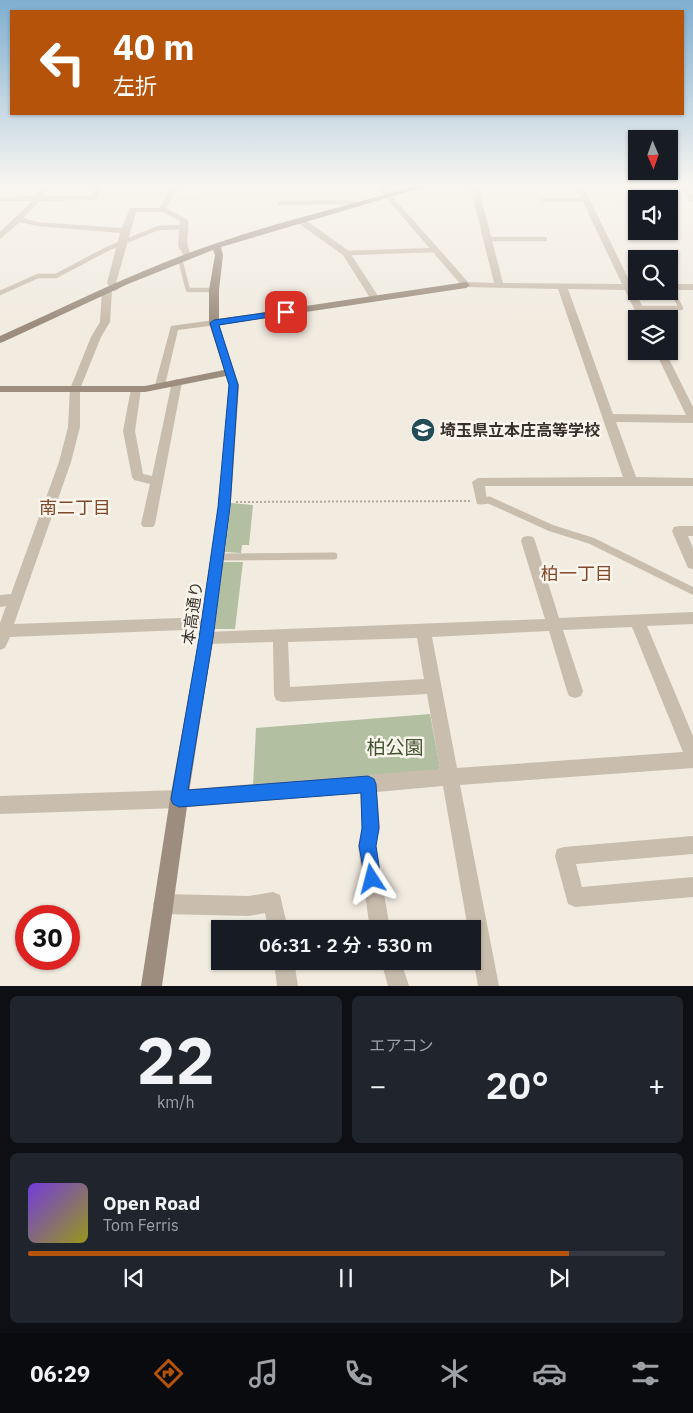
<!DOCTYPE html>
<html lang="ja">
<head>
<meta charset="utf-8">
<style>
	:root { --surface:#171b24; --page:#20242c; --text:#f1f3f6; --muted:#9ea1a6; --line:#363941; --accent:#b45309 }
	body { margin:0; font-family:"IBM Plex Sans","Noto Sans JP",sans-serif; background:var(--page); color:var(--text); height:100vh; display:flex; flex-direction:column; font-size:19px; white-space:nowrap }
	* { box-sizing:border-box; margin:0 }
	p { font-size:16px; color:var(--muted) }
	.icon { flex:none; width:28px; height:28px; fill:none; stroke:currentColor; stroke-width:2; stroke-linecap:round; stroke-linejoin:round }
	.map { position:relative; height:986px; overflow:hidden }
	.side { display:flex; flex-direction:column; gap:10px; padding:10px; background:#0d0f14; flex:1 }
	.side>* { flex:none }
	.hud { position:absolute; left:10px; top:10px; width:674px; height:105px; border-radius:0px; box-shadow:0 1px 4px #0004; background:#b45309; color:#fff; overflow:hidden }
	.needle { width:32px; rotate:178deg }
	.tools { position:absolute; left:628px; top:130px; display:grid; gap:10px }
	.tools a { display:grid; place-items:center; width:50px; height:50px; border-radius:0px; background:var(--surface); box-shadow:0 1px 4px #0004; font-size:25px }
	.speed { position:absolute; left:15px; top:905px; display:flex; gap:10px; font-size:25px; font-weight:700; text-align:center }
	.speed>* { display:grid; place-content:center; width:65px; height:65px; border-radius:50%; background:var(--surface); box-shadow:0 1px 4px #0004; line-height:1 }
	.speed .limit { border:8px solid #d22; background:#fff; color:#111 }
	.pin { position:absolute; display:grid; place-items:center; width:42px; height:42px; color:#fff; margin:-21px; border-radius:10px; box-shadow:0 2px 8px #0006 }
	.me { position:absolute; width:55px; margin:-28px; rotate:351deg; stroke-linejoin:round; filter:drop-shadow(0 0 4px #0008) }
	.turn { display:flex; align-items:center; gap:18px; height:105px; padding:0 20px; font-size:22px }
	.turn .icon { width:65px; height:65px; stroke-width:2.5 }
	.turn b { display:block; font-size:35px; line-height:42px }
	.big { font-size:38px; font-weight:600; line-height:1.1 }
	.side .tile { flex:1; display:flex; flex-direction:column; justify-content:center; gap:8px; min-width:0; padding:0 18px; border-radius:8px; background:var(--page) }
	.side .dial { align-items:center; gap:0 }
	.dial b { font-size:65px; line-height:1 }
	.song { display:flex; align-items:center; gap:15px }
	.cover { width:60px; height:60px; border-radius:8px; background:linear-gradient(135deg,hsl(260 70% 55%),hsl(60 70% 35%)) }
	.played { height:5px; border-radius:2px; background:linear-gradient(90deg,var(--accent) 85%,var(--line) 85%) }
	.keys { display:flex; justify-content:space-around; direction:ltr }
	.heat { display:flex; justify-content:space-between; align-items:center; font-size:28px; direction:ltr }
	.side .tiles { flex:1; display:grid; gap:10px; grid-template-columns:1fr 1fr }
	.tile:last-child { grid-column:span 2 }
	.trip { position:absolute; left:211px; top:920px; width:270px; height:50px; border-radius:0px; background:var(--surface); box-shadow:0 1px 4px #0004; font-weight:600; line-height:50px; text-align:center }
	.menu { display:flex; height:80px; justify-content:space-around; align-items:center; background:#090b0e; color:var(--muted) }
	.menu .icon { width:35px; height:35px }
	.menu .selected { color:var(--accent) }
	.menu b { font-size:22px; color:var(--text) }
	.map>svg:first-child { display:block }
	.green { fill:#b2bfa1 }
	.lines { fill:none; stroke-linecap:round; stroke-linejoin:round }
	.path-far1 { stroke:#b5a797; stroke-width:1; stroke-dasharray:2 2; stroke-linecap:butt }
	.path { stroke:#b5a797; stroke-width:2; stroke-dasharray:2 2; stroke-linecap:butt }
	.lane-far1 { stroke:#c9bdad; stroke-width:4.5 }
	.lane { stroke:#c9bdad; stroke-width:7 }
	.street { fill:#c9bdad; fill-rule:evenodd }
	.secondary { fill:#9c8d7e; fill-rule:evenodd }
	.route { fill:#1a73e8; stroke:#114b97 }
	.labels { text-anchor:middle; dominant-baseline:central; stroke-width:5; stroke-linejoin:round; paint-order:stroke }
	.poi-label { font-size:16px; font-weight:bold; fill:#38302b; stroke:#f9f5ec; text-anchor:start }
	.street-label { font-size:16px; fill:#38302b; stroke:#f9f5ec }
	.neighbourhood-label { font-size:18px; fill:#80492a; stroke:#f9f5ec }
	.near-park-label { font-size:19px; fill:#435430; stroke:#f9f5ec }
</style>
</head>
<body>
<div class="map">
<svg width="693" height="986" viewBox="0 0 693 986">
	<rect width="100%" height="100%" fill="#f1ebe0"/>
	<g class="green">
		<path d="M231,503L253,505L249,545H242L241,553L225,552Z"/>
		<path d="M223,562H243L235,629H214Z"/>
		<path d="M430,714L440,768L436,774L253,787L256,728Z"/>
	</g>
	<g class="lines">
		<path class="path-far1" d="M178,198H200L205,186"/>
		<path class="path" d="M236,502L471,501"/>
		<g class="lane-far1">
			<path d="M280,203L346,202L357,205"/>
			<path d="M487,239H545"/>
			<path d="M346,253L435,250"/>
			<path d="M180,259L188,290H214"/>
			<path d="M0,293L38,276H56L107,249L158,228L185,227"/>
			<path d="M638,308H681L670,287"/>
		</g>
		<g class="lane">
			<path d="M481,501L489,500L551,528L592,541L693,591"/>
			<path d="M217,557L334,556"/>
		</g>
		<g class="street">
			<path d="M42,186H49L44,196H90L97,186H104L95,200H92L40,201L23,218L37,222L122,228L130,208H159L172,186H179L166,208L188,220C190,236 183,240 192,256L185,258L178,246L180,221L163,212H136L116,283L120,288L115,291L112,290L107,283L120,233L37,226L20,222L0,239V232L32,201H0V197L36,196Z"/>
			<path d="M376,186H383L468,282L494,283L470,186H478L503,283L622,284L583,202H544L540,200L544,198H581L575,186H583L631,284H636V290H634L649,319H639L625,290L568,289L613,414L686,415L655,351H665L693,407V423L616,422L636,477L693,478V486H485L487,501L485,504H477L472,482L478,478L623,477L558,289L463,287Z"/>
			<path d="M680,186H687L693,195V202H690Z"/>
			<path d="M298,219H304L349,251L380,299L378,301H372L343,255L298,223Z"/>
			<rect x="669" y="284" width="24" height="6"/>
			<path d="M107,288L112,291L110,322L101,337L80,389V427L71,462L14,624L208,617L213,619L215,623L213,627L208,629L10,637L5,648L0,650V623L6,606L0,607V595L11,594L59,462L68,427L70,389L91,337L100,322L102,291Z"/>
			<path d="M214,320L219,323L217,325L178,330L165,385L160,388L156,387L155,385L171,326Z"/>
			<path d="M177,379L182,382L155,524L153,527H143L141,524L150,484L134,480L132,477L123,431L131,389L136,386L141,389L135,431L143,474L152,476L172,382Z"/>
			<path d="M679,526H693V536H688L693,548V569L688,568L672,531L674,527Z"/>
			<path d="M528,536L533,537L535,541L559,618L693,612V624L647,626L693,736V768L460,785L499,986H478L472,952V929H468L443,786L377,792L380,828L376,846L390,929H370L358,846L362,828L360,793L179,808L0,814V796L179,790L440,769L427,694L282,702L276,700L274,695L273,642L206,644L201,643L199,638L201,633L206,632L545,619L521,541L523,537ZM632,627L683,752L457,768L432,637L549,631L567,691L569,696L575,698L581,696L583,691L563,630ZM417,638L424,679L290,687L288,642Z"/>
			<path d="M693,836V854L576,864L582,887L693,877V897L575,907L568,904L555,856L557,849L564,847Z"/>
			<path d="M273,892L280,895L288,929H268L265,913L249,916L163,914L156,911L153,904L156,897L163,894L249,896Z"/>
			<path d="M274,961H294L298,986H277Z"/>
			<path d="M381,961H401L409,986H388Z"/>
		</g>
		<path class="secondary" d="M415,186H427L221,247L223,255L219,290V319L466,282L470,285L466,288L219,325L239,385L231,501L213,638L188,799L162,986H141L170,799L199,638L219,501L229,385L226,376L145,392H0V386H145L224,370L209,323V290L215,255L213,250L128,284L3,342L0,343V336C65,307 130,274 197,250C268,224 343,207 415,186Z"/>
	</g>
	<linearGradient id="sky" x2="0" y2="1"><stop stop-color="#7faed0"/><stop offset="0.57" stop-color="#f9f6f1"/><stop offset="1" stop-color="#f9f6f1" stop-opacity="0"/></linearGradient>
	<rect width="693" height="324" fill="url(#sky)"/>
	<path class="route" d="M286,310L290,312L289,314L219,325L238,385L230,507L213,638L188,790L368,776L374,779L376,784L379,828L376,846L381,879L378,885L372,888L366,885L359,846L362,828L361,793L179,807L173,804L171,799L199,638L218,507L229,385L210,323L214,320Z"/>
	<defs>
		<g id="school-disc" transform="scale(1.25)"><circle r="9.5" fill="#234d56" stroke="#f9f5ec"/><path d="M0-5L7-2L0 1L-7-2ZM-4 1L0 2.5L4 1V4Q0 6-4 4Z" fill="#fff"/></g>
	</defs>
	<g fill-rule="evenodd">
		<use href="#school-disc" x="423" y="430"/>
	</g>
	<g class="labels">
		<g class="poi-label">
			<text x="440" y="430">埼玉県立本庄高等学校</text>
		</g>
		<g class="street-label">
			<text transform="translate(192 613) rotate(-82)">本高通り</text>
		</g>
		<g class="neighbourhood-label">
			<text x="75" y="507">南二丁目</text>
			<text x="577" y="573">柏一丁目</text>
		</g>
		<g class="near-park-label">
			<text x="395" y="747">柏公園</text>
		</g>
	</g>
</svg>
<div class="tools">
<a><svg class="needle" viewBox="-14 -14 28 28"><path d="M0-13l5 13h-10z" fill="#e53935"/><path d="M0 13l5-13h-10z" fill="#9ea1a6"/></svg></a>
<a><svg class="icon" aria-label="sound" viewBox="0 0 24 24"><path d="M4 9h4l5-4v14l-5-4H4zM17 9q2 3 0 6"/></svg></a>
<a><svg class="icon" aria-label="search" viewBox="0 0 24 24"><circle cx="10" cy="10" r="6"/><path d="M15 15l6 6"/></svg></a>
<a><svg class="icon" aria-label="layers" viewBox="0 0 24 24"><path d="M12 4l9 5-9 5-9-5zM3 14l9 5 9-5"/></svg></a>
</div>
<div class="speed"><div class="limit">30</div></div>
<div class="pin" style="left:286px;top:312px;background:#d93025"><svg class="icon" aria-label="arrive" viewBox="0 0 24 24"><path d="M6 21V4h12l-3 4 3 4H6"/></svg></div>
<svg class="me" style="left:372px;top:879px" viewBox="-20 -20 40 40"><path d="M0-17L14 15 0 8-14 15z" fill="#1a73e8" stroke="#fff" stroke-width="4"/></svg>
<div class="trip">06:31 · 2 分 · 530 m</div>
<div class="hud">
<div class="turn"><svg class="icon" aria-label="left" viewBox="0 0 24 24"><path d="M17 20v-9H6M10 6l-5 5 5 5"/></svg><div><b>40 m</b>左折</div></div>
</div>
</div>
<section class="side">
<div class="tiles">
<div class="tile dial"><b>22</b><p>km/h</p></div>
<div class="tile"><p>エアコン</p>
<div class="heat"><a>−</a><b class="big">20°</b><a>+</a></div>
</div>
<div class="tile">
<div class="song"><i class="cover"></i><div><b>Open Road</b><p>Tom Ferris</p></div></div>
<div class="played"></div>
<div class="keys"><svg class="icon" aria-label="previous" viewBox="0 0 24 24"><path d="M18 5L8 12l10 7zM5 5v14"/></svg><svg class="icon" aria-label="pause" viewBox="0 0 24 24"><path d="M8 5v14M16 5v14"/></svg><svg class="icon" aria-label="next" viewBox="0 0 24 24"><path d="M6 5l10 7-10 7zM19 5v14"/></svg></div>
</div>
</div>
</section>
<nav class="menu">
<b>06:29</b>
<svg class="icon selected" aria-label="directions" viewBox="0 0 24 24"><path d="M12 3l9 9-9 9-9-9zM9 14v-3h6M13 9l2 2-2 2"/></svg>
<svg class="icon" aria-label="music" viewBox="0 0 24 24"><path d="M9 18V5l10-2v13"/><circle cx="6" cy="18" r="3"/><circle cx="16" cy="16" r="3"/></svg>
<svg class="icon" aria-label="phone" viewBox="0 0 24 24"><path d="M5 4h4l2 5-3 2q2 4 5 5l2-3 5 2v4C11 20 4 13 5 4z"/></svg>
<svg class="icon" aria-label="climate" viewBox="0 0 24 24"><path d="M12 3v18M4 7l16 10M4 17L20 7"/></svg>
<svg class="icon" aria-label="car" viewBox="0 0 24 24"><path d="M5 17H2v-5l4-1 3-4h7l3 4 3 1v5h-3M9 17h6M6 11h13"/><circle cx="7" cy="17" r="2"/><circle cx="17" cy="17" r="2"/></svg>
<svg class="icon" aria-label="filters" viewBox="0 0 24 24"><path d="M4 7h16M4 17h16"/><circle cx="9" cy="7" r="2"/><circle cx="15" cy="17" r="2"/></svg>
</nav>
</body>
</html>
